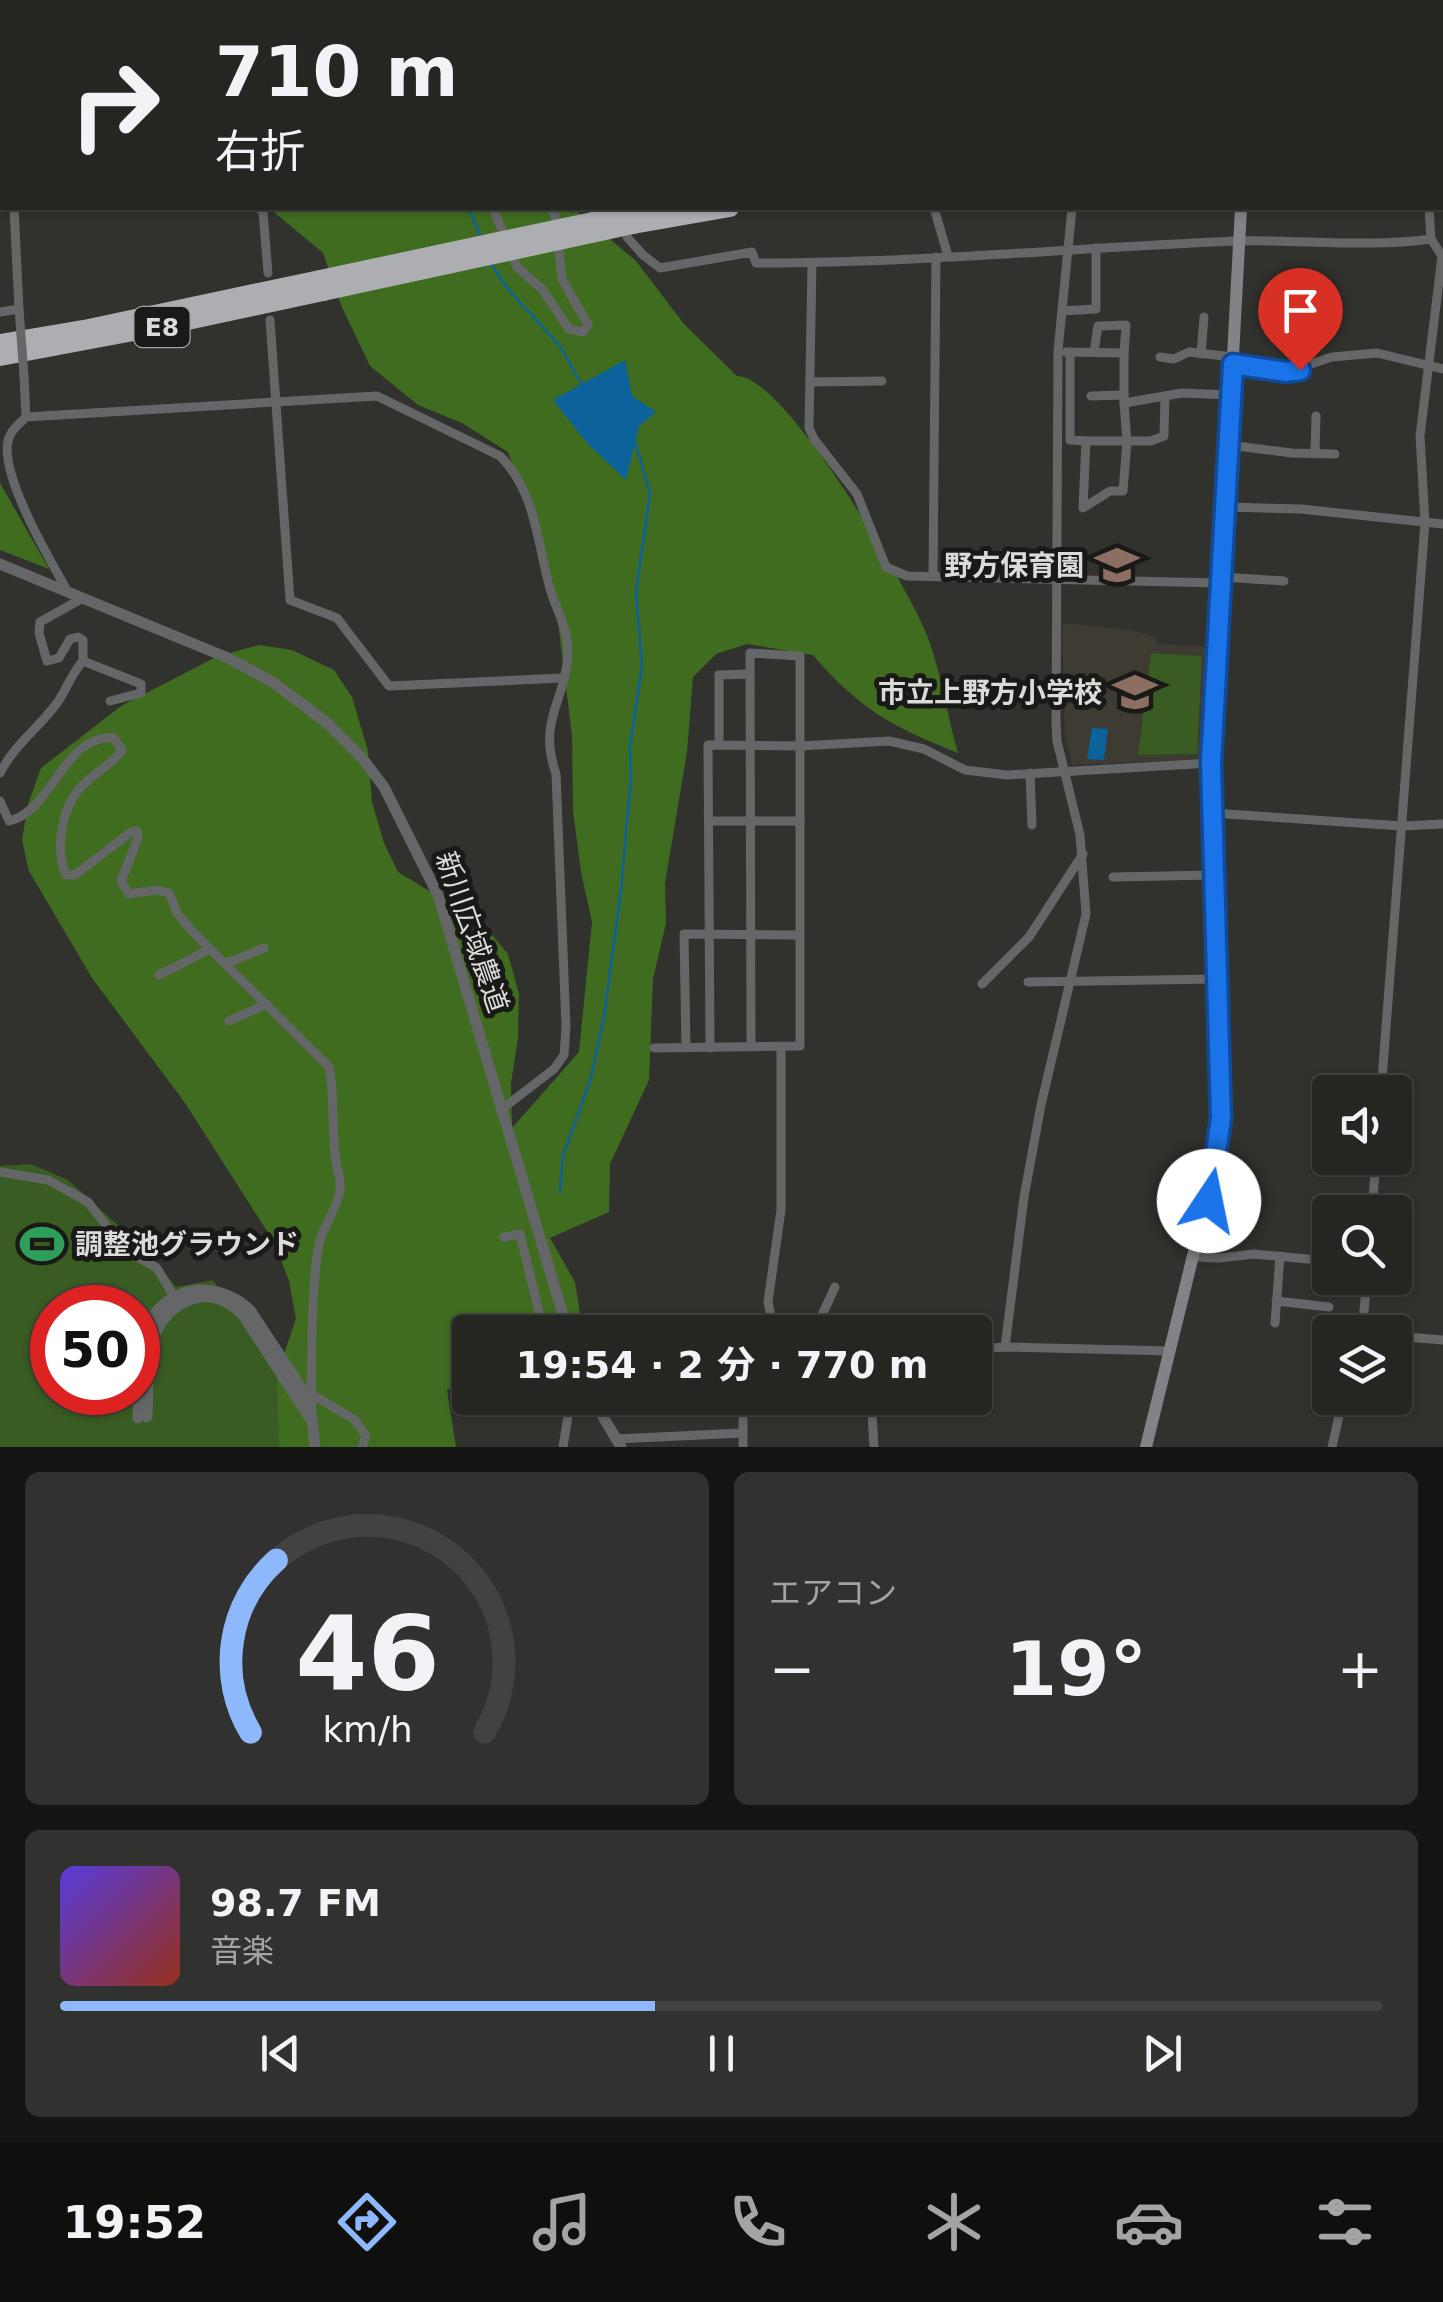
<!DOCTYPE html>
<html lang="ja">
<head>
<meta charset="utf-8">
<style>
	:root { --surface:#252522; --page:#31312f; --text:#f1f3f6; --muted:#a3a5a5; --line:#424240; --accent:#8db9fc }
	body { margin:0; font-family:"DejaVu Sans","Noto Sans JP",sans-serif; background:var(--page); color:var(--text); height:100vh; display:flex; flex-direction:column; font-size:38px; white-space:nowrap }
	* { box-sizing:border-box; margin:0 }
	p { font-size:32px; color:var(--muted) }
	.icon { flex:none; width:55px; height:55px; fill:none; stroke:currentColor; stroke-width:2; stroke-linecap:round; stroke-linejoin:round }
	.map { position:relative; height:1447px; overflow:hidden }
	.side { display:flex; flex-direction:column; gap:25px; padding:25px; background:#141413; flex:1 }
	.side>* { flex:none }
	.banner { position:absolute; left:0px; top:0px; width:1445px; height:210px; box-shadow:0 2px 8px #0004,0 0 0 2px var(--line); background:#252522; color:var(--text); overflow:hidden }
	.fabs { position:absolute; left:1312px; top:1075px; display:grid; gap:20px }
	.fabs a { display:grid; place-items:center; width:100px; height:100px; border-radius:10px; background:var(--surface); box-shadow:0 2px 8px #0004,0 0 0 2px var(--line); font-size:50px }
	.speed { position:absolute; left:30px; top:1285px; display:flex; gap:20px; font-size:50px; font-weight:700; text-align:center }
	.speed>* { display:grid; place-content:center; width:130px; height:130px; border-radius:50%; background:var(--surface); box-shadow:0 2px 8px #0004,0 0 0 2px var(--line); line-height:1 }
	.speed .limit { border:15px solid #d22; background:#fff; color:#111 }
	.pin { position:absolute; display:grid; place-items:center; width:85px; height:85px; color:#fff; margin:-102px -42px; border-radius:50% 50% 50% 0; rotate:-45deg; box-shadow:0 0 10px #0007 }
	.pin .icon { rotate:45deg }
	.me { position:absolute; width:110px; margin:-55px; rotate:11deg; stroke-linejoin:round; filter:drop-shadow(0 0 8px #0008) }
	.turn { display:flex; align-items:center; gap:35px; height:210px; padding:0 50px; font-size:45px }
	.turn .icon { width:130px; height:130px; stroke-width:2.5 }
	.turn b { display:block; font-size:70px; line-height:85px }
	.big { font-size:75px; font-weight:700; line-height:1.1 }
	.side .card { flex:1; display:flex; flex-direction:column; justify-content:center; gap:15px; min-width:0; padding:0 35px; border-radius:15px; background:var(--page) }
	.side .dial { align-items:center; gap:0 }
	.dial svg { height:260px; overflow:visible; fill:none; stroke:var(--line); stroke-width:7; stroke-linecap:round; text-anchor:middle }
	.dial text { fill:var(--text); stroke:none }
	.song { display:flex; align-items:center; gap:30px }
	.cover { width:120px; height:120px; border-radius:15px; background:linear-gradient(135deg,hsl(250 70% 55%),hsl(10 70% 35%)) }
	.played { height:10px; border-radius:5px; background:linear-gradient(90deg,var(--accent) 45%,var(--line) 45%) }
	.keys { display:flex; justify-content:space-around; direction:ltr }
	.heat { display:flex; justify-content:space-between; align-items:center; font-size:55px; direction:ltr }
	.side .tiles { flex:1; display:grid; gap:25px; grid-template-columns:1fr 1fr }
	.card:last-child { grid-column:span 2 }
	.trip { position:absolute; left:452px; top:1315px; width:540px; height:100px; border-radius:10px; background:var(--surface); box-shadow:0 2px 8px #0004,0 0 0 2px var(--line); font-weight:700; line-height:100px; text-align:center }
	.tabs { display:flex; height:160px; justify-content:space-around; align-items:center; background:#0f0f0e; color:var(--muted) }
	.tabs .icon { width:70px; height:70px }
	.tabs .current { color:var(--accent) }
	.tabs b { font-size:45px; color:var(--text) }
	.map>svg:first-child { display:block }
	.built { fill:#3d3b32 }
	.green { fill:#385c21; fill-rule:evenodd }
	.forest { fill:#3f6c1f }
	.water { fill:#0c639c }
	.lines { fill:none; stroke-linecap:round; stroke-linejoin:round }
	.stream { stroke:#0c639c; stroke-width:2.5 }
	.minor { stroke:#656667; stroke-width:9 }
	.tertiary { stroke:#656667; stroke-width:11 }
	.secondary { stroke:#828386; stroke-width:12 }
	.motorway { stroke:#acaeb2; stroke-width:18 }
	.minor-bridge { stroke:#656667; stroke-width:9 }
	.motorway-bridge { stroke:#acaeb2; stroke-width:18 }
	.route-casing { stroke:#114b97; stroke-width:25 }
	.route { stroke:#1a73e8; stroke-width:18 }
	.labels { text-anchor:middle; dominant-baseline:central; stroke-width:10; stroke-linejoin:round; paint-order:stroke }
	.shield { fill:#191917; stroke:#a2a19f; stroke-width:2.5 }
	.shield-label { font-size:25px; font-weight:bold; fill:#dcdbd9 }
	.poi-label { font-size:28px; font-weight:bold; fill:#dcdbd9; stroke:#191917; text-anchor:end }
	.street-label { font-size:28px; fill:#dcdbd9; stroke:#191917 }
</style>
</head>
<body>
<div class="map">
<svg width="1443" height="1447" viewBox="0 0 1443 1447">
	<rect width="100%" height="100%" fill="#31312e"/>
	<path class="built" d="M1062,623L1131,630L1155,637L1158,644L1209,647L1202,759L1072,765L1065,736Z"/>
	<g class="green">
		<path d="M1151,653L1202,656L1197,754L1138,755Z"/>
		<path d="M31,1164L68,1180L149,1253L176,1287L213,1280L311,1420L284,1447H0V1166ZM52,1308H138V1392H52Z"/>
	</g>
	<g class="forest">
		<path d="M269,208H573L636,261L684,324L737,376C785,375 908,588 927,635C941,672 947,715 958,753C893,727 860,710 813,655L747,644L716,654L693,677L687,752L665,883L666,923L653,979L649,1080L610,1164L609,1212L550,1238L575,1282L583,1332H470V1379L447,1390L456,1447H279L277,1374L296,1319L289,1281L274,1242L185,1103L92,978L29,871L22,840L28,804L41,768L121,706L216,657L259,645L292,650L334,670L352,697L368,751L372,802L384,843L398,872L483,924L508,954L519,994L518,1038L511,1083L512,1128L579,1052L592,922L581,872L573,811L572,736L553,582L508,452L462,423L418,405L370,366L341,305L323,253Z"/>
		<path d="M0,482V483L49,569L0,550Z"/>
	</g>
	<g class="water">
		<path d="M625,360L632,396L656,412L639,426L626,480L588,444L553,400Z"/>
		<path d="M1092,728L1108,729L1104,760L1087,759Z"/>
	</g>
	<g class="lines">
		<g class="stream">
			<path d="M195,0L198,2"/>
			<path d="M469,208L481,238"/>
			<path d="M491,264L507,288L560,346L582,385"/>
			<path d="M560,1192L563,1156L591,1078L604,1016L621,890L631,776L630,746L642,665L636,591L650,494L635,441"/>
		</g>
		<g class="minor">
			<path d="M214,0L218,2"/>
			<path d="M510,0V2"/>
			<path d="M874,0L875,2"/>
			<path d="M1056,0L1090,2"/>
			<path d="M655,2V0"/>
			<path d="M0,9L2,28"/>
			<path d="M1442,79H1443"/>
			<path d="M0,163H2"/>
			<path d="M1442,182H1443"/>
			<path d="M258,208L263,212L268,273"/>
			<path d="M493,208L517,267L542,289L569,329L583,332L588,325L562,279L555,214L550,208"/>
			<path d="M934,208L948,256"/>
			<path d="M627,237L643,255L660,268L752,252L756,263C915,263 1075,248 1234,241C1300,239 1366,248 1431,239"/>
			<path d="M812,263L809,428L814,439L857,494L886,567L907,576L1221,583"/>
			<path d="M1062,311L1096,309V248"/>
			<path d="M0,312L19,309L14,208"/>
			<path d="M270,320L290,600L337,618L389,686L562,678"/>
			<path d="M1066,352L1124,353V403L1182,393L1231,395"/>
			<path d="M1070,352V440L1086,441L1083,508L1110,491H1123L1127,442L1124,403"/>
			<path d="M1094,352L1098,326L1126,325L1124,353"/>
			<path d="M1201,354L1204,317"/>
			<path d="M1160,357L1174,359L1189,352L1233,357"/>
			<path d="M1233,365L1286,372L1332,357L1377,353L1443,369"/>
			<path d="M24,376L26,417"/>
			<path d="M810,382L882,381"/>
			<path d="M1091,396L1124,395"/>
			<path d="M1086,441H1151L1164,436L1165,396"/>
			<path d="M1228,445L1292,453L1335,454"/>
			<path d="M1315,454L1316,416"/>
			<path d="M1225,507L1301,509L1443,524"/>
			<path d="M933,576L936,257"/>
			<path d="M1221,577L1284,581"/>
			<path d="M68,592C50,560 0,476 8,441C10,431 19,424 26,417L377,396L500,456C537,493 537,545 551,592C558,613 568,630 568,652C566,702 537,719 556,774L566,1027L564,1055L554,1069L502,1109"/>
			<path d="M83,661L141,684V693L110,701"/>
			<path d="M719,744V675L749,674"/>
			<path d="M0,773C14,745 39,728 57,703C67,689 71,674 83,661V640L78,637L70,639L59,658L47,661L39,633L40,622L83,598"/>
			<path d="M1030,773L1032,825"/>
			<path d="M0,801L9,821C53,811 64,733 114,738L122,750C111,766 92,774 79,789C61,811 55,849 66,875H75L131,832L137,831L138,838L121,881L129,894L157,890L169,893L177,913L191,930L329,1067C336,1100 330,1134 337,1167C340,1177 342,1188 338,1198C331,1220 320,1230 317,1255C311,1305 312,1353 311,1403"/>
			<path d="M1212,813L1402,826L1443,824"/>
			<path d="M709,821H800"/>
			<path d="M1113,877L1213,875"/>
			<path d="M225,964L264,948"/>
			<path d="M159,975L210,949"/>
			<path d="M1028,982L1217,979"/>
			<path d="M982,984L1029,937L1083,854"/>
			<path d="M229,1021L267,1004"/>
			<path d="M654,1048L800,1046V656L750,653L751,1047"/>
			<path d="M686,1048L684,934L799,935"/>
			<path d="M710,1048L708,745L800,746L889,741L924,749L965,770L1007,775L1211,763"/>
			<path d="M1381,1092L1425,522L1420,436L1442,256L1431,239L1429,208"/>
			<path d="M0,1172L48,1180L88,1202L125,1250L157,1268L177,1302"/>
			<path d="M1372,1212L1376,1158"/>
			<path d="M504,1237L520,1234L544,1332"/>
			<path d="M1195,1257L1219,1258L1254,1254L1330,1261"/>
			<path d="M1276,1301L1329,1307"/>
			<path d="M772,1319L841,1332"/>
			<path d="M1275,1323L1280,1256"/>
			<path d="M816,1328L835,1287"/>
			<path d="M774,1332L768,1302L781,1210V1047"/>
			<path d="M1362,1332L1367,1278"/>
			<path d="M1395,1336L1443,1340"/>
			<path d="M1005,1347L1024,1197L1041,1105L1086,914L1080,835L1057,741L1056,723L1058,351L1072,208"/>
			<path d="M975,1349L1005,1347L1171,1351"/>
			<path d="M311,1394L355,1420L366,1436L362,1447"/>
			<path d="M871,1398L874,1447"/>
			<path d="M615,1439L743,1433"/>
			<path d="M563,1447L569,1410L592,1399"/>
			<path d="M743,1447V1398"/>
			<path d="M1332,1447L1343,1398"/>
		</g>
		<g class="tertiary">
			<path d="M0,564L228,658L271,681L326,722L362,758L384,787L438,895L568,1332"/>
			<path d="M592,1398L621,1447"/>
			<path d="M147,1417C149,1371 141,1315 195,1298C214,1293 230,1302 243,1315L309,1417"/>
			<path d="M138,1418C139,1393 137,1363 143,1338C157,1287 213,1275 250,1310L310,1401L315,1447"/>
		</g>
		<g class="secondary">
			<path d="M1255,2V0"/>
			<path d="M1146,1447L1218,1154L1221,1089L1211,763L1241,208"/>
		</g>
		<g class="motorway">
			<path d="M1442,141H1443"/>
			<path d="M1442,154H1443"/>
			<path d="M630,213L657,208"/>
			<path d="M633,225L730,208"/>
			<path d="M0,343L84,329L320,279"/>
			<path d="M0,357L155,328L323,292"/>
		</g>
		<path class="minor-bridge" d="M19,309L24,376"/>
		<g class="motorway-bridge">
			<path d="M320,279L630,213"/>
			<path d="M323,292L633,225"/>
		</g>
	</g>
	<g class="lines">
		<g class="route-casing">
			<path id="route" d="M1209,1201L1221,1118L1211,763L1233,364L1286,372L1300,370"/>
		</g>
		<use href="#route" class="route"/>
	</g>
	<defs>
		<g id="school-bare" transform="scale(3.45)"><path d="M0-5L7-2L0 1L-7-2ZM-4 1L0 2.5L4 1V4Q0 6-4 4Z" fill="#8d6e63" stroke="#191917" stroke-width="2.5" paint-order="stroke"/></g>
		<g id="stadium-bare" transform="scale(3.45)"><path d="M0-5a6.5 5 0 1 0 0 10a6.5 5 0 1 0 0-10ZM-3.5-1.8h7v3.6h-7Z" fill="#2e9e5b" stroke="#191917" stroke-width="2.5" paint-order="stroke"/></g>
	</defs>
	<g fill-rule="evenodd">
		<use href="#school-bare" x="1117" y="565"/>
		<use href="#school-bare" x="1135" y="692"/>
		<use href="#stadium-bare" x="42" y="1244"/>
	</g>
	<g class="labels">
		<rect class="shield" x="134.5" y="307" width="55" height="40" rx="8"/>
		<g class="shield-label">
			<text x="162" y="327">E8</text>
		</g>
		<g class="poi-label">
			<text x="1084" y="565">野方保育園</text>
			<text x="1102" y="692">市立上野方小学校</text>
			<text x="75" y="1244" text-anchor="start">調整池グラウンド</text>
		</g>
		<g class="street-label">
			<text transform="translate(472 932) rotate(71)">新川広域農道</text>
		</g>
	</g>
</svg>
<div class="fabs">
<a><svg class="icon" aria-label="sound" viewBox="0 0 24 24"><path d="M4 9h4l5-4v14l-5-4H4zM17 9q2 3 0 6"/></svg></a>
<a><svg class="icon" aria-label="search" viewBox="0 0 24 24"><circle cx="10" cy="10" r="6"/><path d="M15 15l6 6"/></svg></a>
<a><svg class="icon" aria-label="layers" viewBox="0 0 24 24"><path d="M12 4l9 5-9 5-9-5zM3 14l9 5 9-5"/></svg></a>
</div>
<div class="speed"><div class="limit">50</div></div>
<div class="pin" style="left:1300px;top:370px;background:#d93025"><svg class="icon" aria-label="arrive" viewBox="0 0 24 24"><path d="M6 21V4h12l-3 4 3 4H6"/></svg></div>
<svg class="me" style="left:1209px;top:1201px" viewBox="-20 -20 40 40"><circle r="19" fill="#fff"/><path d="M0-13L10 11 0 6-10 11z" fill="#1a73e8"/></svg>
<div class="trip">19:54 · 2 分 · 770 m</div>
<div class="banner">
<div class="turn"><svg class="icon" aria-label="right" viewBox="0 0 24 24"><path d="M7 20v-9h11M14 6l5 5-5 5"/></svg><div><b>710 m</b>右折</div></div>
</div>
</div>
<section class="side">
<div class="tiles">
<div class="card dial"><svg viewBox="0 0 100 80">
<path d="M14 69A42 42 0 1 1 86 69"/>
<path d="M14 69A42 42 0 0 1 22 16" stroke="#8db9fc"/>
<text x="50" y="56" font-size="32" font-weight="700">46</text>
<text x="50" y="72" font-size="11">km/h</text>
</svg></div>
<div class="card"><p>エアコン</p>
<div class="heat"><a>−</a><b class="big">19°</b><a>+</a></div>
</div>
<div class="card">
<div class="song"><i class="cover"></i><div><b>98.7 FM</b><p>音楽</p></div></div>
<div class="played"></div>
<div class="keys"><svg class="icon" aria-label="previous" viewBox="0 0 24 24"><path d="M18 5L8 12l10 7zM5 5v14"/></svg><svg class="icon" aria-label="pause" viewBox="0 0 24 24"><path d="M8 5v14M16 5v14"/></svg><svg class="icon" aria-label="next" viewBox="0 0 24 24"><path d="M6 5l10 7-10 7zM19 5v14"/></svg></div>
</div>
</div>
</section>
<nav class="tabs">
<b>19:52</b>
<svg class="icon current" aria-label="directions" viewBox="0 0 24 24"><path d="M12 3l9 9-9 9-9-9zM9 14v-3h6M13 9l2 2-2 2"/></svg>
<svg class="icon" aria-label="music" viewBox="0 0 24 24"><path d="M9 18V5l10-2v13"/><circle cx="6" cy="18" r="3"/><circle cx="16" cy="16" r="3"/></svg>
<svg class="icon" aria-label="phone" viewBox="0 0 24 24"><path d="M5 4h4l2 5-3 2q2 4 5 5l2-3 5 2v4C11 20 4 13 5 4z"/></svg>
<svg class="icon" aria-label="climate" viewBox="0 0 24 24"><path d="M12 3v18M4 7l16 10M4 17L20 7"/></svg>
<svg class="icon" aria-label="car" viewBox="0 0 24 24"><path d="M5 17H2v-5l4-1 3-4h7l3 4 3 1v5h-3M9 17h6M6 11h13"/><circle cx="7" cy="17" r="2"/><circle cx="17" cy="17" r="2"/></svg>
<svg class="icon" aria-label="filters" viewBox="0 0 24 24"><path d="M4 7h16M4 17h16"/><circle cx="9" cy="7" r="2"/><circle cx="15" cy="17" r="2"/></svg>
</nav>
</body>
</html>
